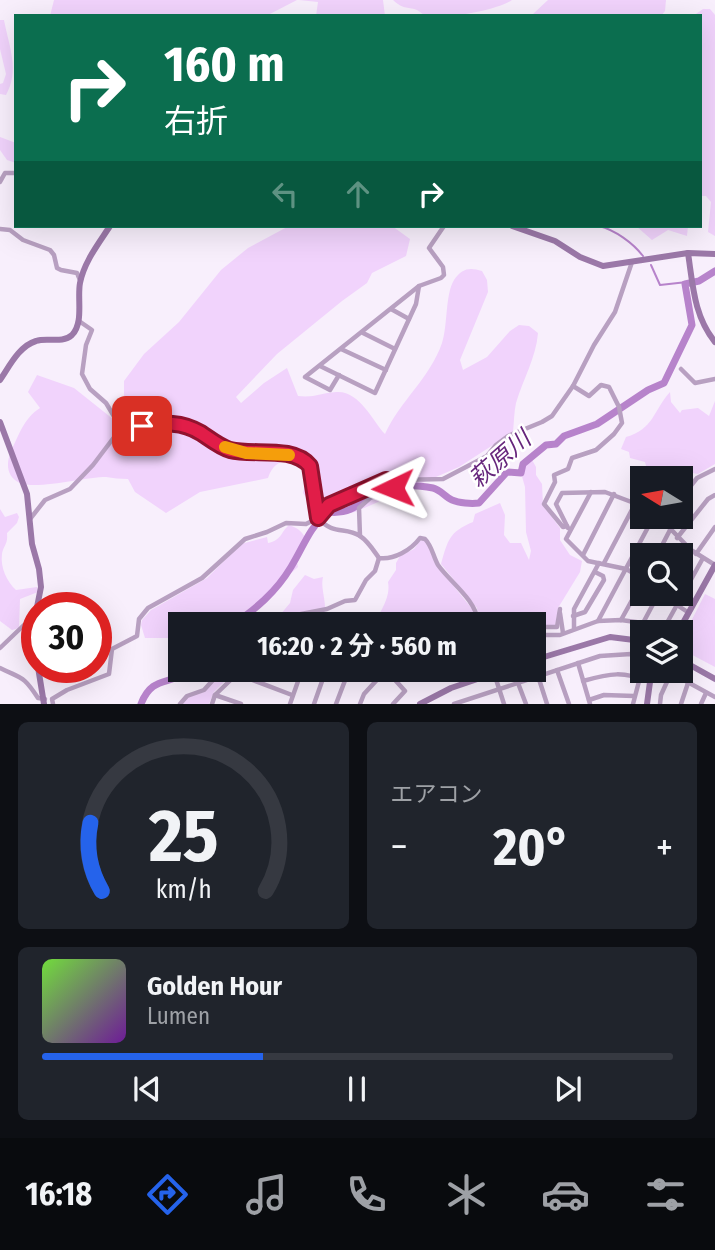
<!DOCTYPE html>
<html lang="ja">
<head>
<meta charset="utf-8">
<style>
	:root { --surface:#171b24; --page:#20242c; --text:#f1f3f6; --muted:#9ea1a6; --line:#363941; --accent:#2563eb }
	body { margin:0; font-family:"Fira Sans Condensed","Noto Sans JP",sans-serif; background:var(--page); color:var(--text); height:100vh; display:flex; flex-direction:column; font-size:26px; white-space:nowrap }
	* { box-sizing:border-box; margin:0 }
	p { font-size:23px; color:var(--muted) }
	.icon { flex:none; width:38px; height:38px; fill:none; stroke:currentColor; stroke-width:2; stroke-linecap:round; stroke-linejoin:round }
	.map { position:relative; height:704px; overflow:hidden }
	.details { display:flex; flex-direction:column; gap:18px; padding:18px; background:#0d0f14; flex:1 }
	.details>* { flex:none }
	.banner { position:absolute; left:14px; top:14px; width:688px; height:214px; border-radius:0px; box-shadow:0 7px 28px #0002; background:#0b6e4f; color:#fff; overflow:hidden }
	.needle { width:46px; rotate:281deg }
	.controls { position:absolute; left:630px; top:466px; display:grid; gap:14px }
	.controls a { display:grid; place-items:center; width:63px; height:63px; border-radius:0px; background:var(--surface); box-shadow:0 7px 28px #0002; font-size:35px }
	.speed { position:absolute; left:21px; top:592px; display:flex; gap:14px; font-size:35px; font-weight:700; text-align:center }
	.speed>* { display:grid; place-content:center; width:91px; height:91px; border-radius:50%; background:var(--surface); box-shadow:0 7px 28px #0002; line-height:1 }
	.speed .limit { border:10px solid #d22; background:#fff; color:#111 }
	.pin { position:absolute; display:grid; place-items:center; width:60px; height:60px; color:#fff; margin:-30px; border-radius:14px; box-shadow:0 4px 10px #0006 }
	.me { position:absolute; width:77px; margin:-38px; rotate:268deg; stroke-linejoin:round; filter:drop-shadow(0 0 5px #0008) }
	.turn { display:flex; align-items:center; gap:24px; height:147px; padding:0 35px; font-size:32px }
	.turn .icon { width:91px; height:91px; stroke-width:2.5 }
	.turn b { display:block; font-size:49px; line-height:60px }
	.lanes { display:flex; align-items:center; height:66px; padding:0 35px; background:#0003; justify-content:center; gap:35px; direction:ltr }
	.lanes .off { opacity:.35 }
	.big { font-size:52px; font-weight:700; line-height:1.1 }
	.details .card { flex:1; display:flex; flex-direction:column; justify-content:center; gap:10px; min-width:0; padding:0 24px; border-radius:10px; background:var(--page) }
	.details .dial { align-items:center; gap:0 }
	.dial svg { height:182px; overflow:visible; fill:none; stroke:var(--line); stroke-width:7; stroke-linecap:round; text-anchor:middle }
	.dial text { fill:var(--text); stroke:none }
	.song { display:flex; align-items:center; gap:21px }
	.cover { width:84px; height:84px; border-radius:10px; background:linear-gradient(135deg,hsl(100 70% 55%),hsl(280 70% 35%)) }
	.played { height:7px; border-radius:4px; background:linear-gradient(90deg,var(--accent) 35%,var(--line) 35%) }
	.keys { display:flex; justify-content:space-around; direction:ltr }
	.heat { display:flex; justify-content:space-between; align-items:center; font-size:38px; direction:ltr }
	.details .tiles { flex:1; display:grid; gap:18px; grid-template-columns:1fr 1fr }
	.card:last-child { grid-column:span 2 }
	.trip { position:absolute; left:168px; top:612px; width:378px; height:70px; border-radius:0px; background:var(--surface); box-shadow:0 7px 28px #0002; font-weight:700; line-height:70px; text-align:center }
	.dock { display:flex; height:112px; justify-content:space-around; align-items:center; background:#090b0e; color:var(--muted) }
	.dock .icon { width:49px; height:49px }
	.dock .selected { color:var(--accent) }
	.dock b { font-size:32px; color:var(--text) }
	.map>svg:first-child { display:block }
	.green { fill:#f1d3fc }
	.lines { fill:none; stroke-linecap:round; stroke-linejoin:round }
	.stream { stroke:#b783cb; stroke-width:2 }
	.river { stroke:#b783cb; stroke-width:7 }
	.street { stroke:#b8a0c1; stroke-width:4.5 }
	.secondary { stroke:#9b78a8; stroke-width:6 }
	.route-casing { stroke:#92132f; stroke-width:18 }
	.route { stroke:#e11d48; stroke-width:12 }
	.slow { stroke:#f59e0b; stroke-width:12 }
	.labels { text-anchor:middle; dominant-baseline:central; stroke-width:5; stroke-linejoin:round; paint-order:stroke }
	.water-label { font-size:24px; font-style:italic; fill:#66257c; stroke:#fff }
</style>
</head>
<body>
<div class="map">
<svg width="715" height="704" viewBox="0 0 715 704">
	<rect width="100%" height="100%" fill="#f8effc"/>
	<g class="green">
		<path d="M54,0H297L266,16H50Z"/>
		<path d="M299,0H383L385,16H316L318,2Z"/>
		<path d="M393,0H512C498,10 444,20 427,16C423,15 421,12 417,10C406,6 404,10 393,0Z"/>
		<path d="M548,0H666L665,11L661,16H517L533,14Z"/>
		<path d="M703,9H710L715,15V236L708,232L711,202L706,196H700V16H693Z"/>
		<path d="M0,20H4C9,47 20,70 6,95L0,94V84L3,83L6,74L0,49Z"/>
		<path d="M0,137L16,143V163L7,160L0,150Z"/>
		<path d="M289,226H392L410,239L406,256L372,273L367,283L342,301L277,354L236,397L241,403L264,383L287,368L298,396C314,398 321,393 336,392C359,390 372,420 385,434C400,401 430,378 442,343C448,325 445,295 454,280C462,268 470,267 482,271L487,280L488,292L460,360L463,370L487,357L510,331L519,325L529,326L538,333C536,358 523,379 516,403C514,412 514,422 513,432L459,467L355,512C328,517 319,515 303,493L307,476L302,464C286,458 274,460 268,478L200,492L166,513L135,492L128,479C120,479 113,478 106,477C85,477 37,490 20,483C6,477 6,463 11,451C19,435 24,418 40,408L28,392L37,375L74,388L128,431L156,417L124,403V381L144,354L179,322L221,270L248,248Z"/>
		<path d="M636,226H688L687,236L668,230L652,240Z"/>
		<path d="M670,392L671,402L680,413L682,410L698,408L709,416L715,401V464L698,474L687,472C667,481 668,476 648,473L645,462L630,458L629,452L621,449L626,437C654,429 653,411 670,392Z"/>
		<path d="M531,458L536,467V475L542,484L543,505L560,528V540L570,555L582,561L580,572L558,608L555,627L479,625L477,608L441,564C448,540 449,532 473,522L475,514L500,503L505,515L504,535L510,543H521L529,560L531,551L526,532L525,487L521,473L523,464Z"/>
		<path d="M0,509L5,517L17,513L19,517L17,523L7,533C8,545 4,544 2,554C0,567 7,582 16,590L37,587L38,592L20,599L19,628L12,630L0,621Z"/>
		<path d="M289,525C300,529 304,533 307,543L297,562L298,567L279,584L251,616L229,625H180V638H145L141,625L142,620L151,610L207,578L241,544L267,537L268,543C282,540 280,533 289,525Z"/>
		<path d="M423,540L427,542L435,563L473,610L474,618L466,625H375C380,610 391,598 388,582L396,570V563L400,556L414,549L420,541Z"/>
		<path d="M305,575L314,579L323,577C320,590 328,602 324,620L327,625H280V615L290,603L293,590Z"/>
		<path d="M705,594L715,599V667L681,649V641Z"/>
		<path d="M224,670H236L214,692L209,704H181L187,697L204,692Z"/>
	</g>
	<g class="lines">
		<g class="stream">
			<path d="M599,226C615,230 633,243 643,256"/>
			<path d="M651,265L660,285L687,282"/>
		</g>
		<g class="river">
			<path d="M232,625C256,609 276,592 291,567C304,546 308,530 327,512C364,516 361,490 390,486C404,485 420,485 433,488C441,490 445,497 452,500C459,503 471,504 479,503L507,472L521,473L523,464L546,445L556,444L564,436L597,424L648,390L664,383L692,325L685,284L699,281L715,271"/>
			<path d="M141,704C153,673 173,687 185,670"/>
		</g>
		<g class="street">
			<path d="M0,182L5,173H16"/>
			<path d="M0,229L10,230L23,240L50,250L54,255L57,268L61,270L77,273L80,280"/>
			<path d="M391,309L409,319"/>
			<path d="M79,321L92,330L86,345L82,374L90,389L106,403L121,428"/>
			<path d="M363,333L395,349"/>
			<path d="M341,349L386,370"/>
			<path d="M320,366L375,393L416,304L419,286"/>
			<path d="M681,369L695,383L715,379"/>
			<path d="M339,375L330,390L305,377L419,286L441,278L444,275L443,267L429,248L444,226"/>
			<path d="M591,492L566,539L588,561L626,569L642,578"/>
			<path d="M681,498L697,478L715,469"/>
			<path d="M658,516L691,550L715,565"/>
			<path d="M30,519L45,500L70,489L93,465L121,428C138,426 158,421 175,423C197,425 212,445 233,450C256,455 293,446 310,466L318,518C334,536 345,526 360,536C368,541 374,551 379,558C394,560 411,550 420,538L425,539C432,546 433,556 438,565C451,583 475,599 478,621L472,625"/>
			<path d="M567,526L563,527L544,504L555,482L554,475L568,469L572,458L596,450L614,434L622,423L619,407L609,387L601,385L589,396L573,386"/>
			<path d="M568,528L556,504L562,493L605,492L642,506"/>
			<path d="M360,536L359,508L370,498L393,488L400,480L443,479L487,456L496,445L508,436L542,422L552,416L573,386L594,345L615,312L632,262"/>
			<path d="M677,538L708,499L715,495"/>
			<path d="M696,554L715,527"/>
			<path d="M583,555L614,494"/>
			<path d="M657,555L670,530"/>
			<path d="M680,555L685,545"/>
			<path d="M604,563L636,502"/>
			<path d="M659,593L689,613"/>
			<path d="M560,613L563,633"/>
			<path d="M573,616L585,612L604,580L603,576L595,572"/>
			<path d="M621,620L642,582"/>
			<path d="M598,621L654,516"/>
			<path d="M643,623L659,593"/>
			<path d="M280,625L296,615L327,609L345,601L355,600L366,580L375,571L379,558"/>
			<path d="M534,627H557L560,609"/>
			<path d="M574,628V609L599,563"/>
			<path d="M534,635H560L598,621L621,620L643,623L663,630L703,558"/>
			<path d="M0,648L24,625L32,623"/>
			<path d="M578,663L590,704"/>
			<path d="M0,668C22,679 23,675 38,698L45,699"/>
			<path d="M386,670L405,691L393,704"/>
			<path d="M493,670L504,704"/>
			<path d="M557,670L569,704"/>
			<path d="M237,674L292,695"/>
			<path d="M538,676L547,704"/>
			<path d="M583,681C611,673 623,671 650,682"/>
			<path d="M518,683L526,704"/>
			<path d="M215,695L241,704"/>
			<path d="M589,700L604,695L634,696"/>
			<path d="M53,704L52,699L67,690L109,674L112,649L137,636L139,619L148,608L202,578L245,539L267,532L286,523L306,524L318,518L329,505L386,480L394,485"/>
			<path d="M180,704L187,696L204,690L222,670"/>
			<path d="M212,704L215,695L241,670"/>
			<path d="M290,704L302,670"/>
			<path d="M314,704L326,670"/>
			<path d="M336,704L349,670"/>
			<path d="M360,704L364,694L386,670"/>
			<path d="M454,704L600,656L631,654L642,658"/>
			<path d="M633,704L642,670"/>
			<path d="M660,704L661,695L671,673L715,697"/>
			<path d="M681,704L688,683"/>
			<path d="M701,704L706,693"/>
		</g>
		<g class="secondary">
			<path d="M512,226L555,241L580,257L603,266L688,253L715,254"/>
			<path d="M688,253C693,286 694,316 715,342"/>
			<path d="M0,380C9,367 19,346 36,341C47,337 62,344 72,335C84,323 77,298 80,283C84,262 99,243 110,226"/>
			<path d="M0,422L27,494L32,544L39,569L41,587L31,637L37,663"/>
			<path d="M678,632L715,565"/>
			<path d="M534,660L610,637L642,641"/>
			<path d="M681,660L715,679"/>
			<path d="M38,667L44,704"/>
			<path d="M420,704L451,688L504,670"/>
			<path d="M647,704L650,682L657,670"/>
		</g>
	</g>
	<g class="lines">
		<g class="route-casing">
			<path id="route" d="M142,426C165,423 181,421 201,433C210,439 220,447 230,450C254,456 292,445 310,466L318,518L329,505L386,480L394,485L393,488"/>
		</g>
		<use href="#route" class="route"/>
		<path class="slow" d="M225,447L246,453L289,455"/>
	</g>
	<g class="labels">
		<g class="water-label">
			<text transform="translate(500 459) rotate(-41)">萩原川</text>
		</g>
	</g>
</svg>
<div class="controls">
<a><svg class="needle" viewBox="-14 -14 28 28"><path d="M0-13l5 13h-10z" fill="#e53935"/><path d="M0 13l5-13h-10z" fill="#9ea1a6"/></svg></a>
<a><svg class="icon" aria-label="search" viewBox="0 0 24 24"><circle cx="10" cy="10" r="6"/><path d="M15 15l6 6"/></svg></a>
<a><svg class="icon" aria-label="layers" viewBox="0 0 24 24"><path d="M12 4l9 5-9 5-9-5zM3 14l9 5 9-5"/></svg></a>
</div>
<div class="speed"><div class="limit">30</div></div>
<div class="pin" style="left:142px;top:426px;background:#d93025"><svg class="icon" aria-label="arrive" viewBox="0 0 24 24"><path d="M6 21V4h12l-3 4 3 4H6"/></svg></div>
<svg class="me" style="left:393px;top:488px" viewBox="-20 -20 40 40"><path d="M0-17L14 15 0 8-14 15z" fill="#e11d48" stroke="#fff" stroke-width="4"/></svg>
<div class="trip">16:20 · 2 分 · 560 m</div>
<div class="banner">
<div class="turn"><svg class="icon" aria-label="right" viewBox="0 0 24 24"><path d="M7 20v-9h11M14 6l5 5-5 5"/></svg><div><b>160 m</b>右折</div></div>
<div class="lanes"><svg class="icon off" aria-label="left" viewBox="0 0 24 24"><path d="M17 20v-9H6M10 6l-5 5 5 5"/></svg><svg class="icon off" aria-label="ahead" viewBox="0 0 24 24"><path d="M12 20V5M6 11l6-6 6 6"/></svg><svg class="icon" aria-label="right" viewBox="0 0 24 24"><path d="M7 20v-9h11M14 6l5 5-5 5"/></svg></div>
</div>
</div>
<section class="details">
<div class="tiles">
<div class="card dial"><svg viewBox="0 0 100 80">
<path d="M14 69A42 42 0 1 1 86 69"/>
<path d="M14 69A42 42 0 0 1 9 39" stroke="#2563eb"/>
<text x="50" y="56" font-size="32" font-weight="700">25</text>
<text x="50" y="72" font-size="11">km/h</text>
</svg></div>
<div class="card"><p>エアコン</p>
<div class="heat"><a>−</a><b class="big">20°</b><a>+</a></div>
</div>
<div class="card">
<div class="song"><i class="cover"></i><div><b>Golden Hour</b><p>Lumen</p></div></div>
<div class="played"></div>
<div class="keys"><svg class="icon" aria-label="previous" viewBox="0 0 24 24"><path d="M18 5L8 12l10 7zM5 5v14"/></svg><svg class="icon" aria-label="pause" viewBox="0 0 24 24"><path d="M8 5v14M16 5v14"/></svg><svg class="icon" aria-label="next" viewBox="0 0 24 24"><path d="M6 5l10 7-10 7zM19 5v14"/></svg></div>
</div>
</div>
</section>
<nav class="dock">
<b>16:18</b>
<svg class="icon selected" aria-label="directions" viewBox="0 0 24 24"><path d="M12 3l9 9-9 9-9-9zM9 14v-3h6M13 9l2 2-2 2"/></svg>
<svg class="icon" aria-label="music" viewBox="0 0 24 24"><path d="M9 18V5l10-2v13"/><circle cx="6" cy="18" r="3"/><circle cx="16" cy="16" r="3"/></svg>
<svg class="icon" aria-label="phone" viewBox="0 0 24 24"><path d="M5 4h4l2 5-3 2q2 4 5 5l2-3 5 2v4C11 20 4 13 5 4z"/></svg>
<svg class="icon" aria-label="climate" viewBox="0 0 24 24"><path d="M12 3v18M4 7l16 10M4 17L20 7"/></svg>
<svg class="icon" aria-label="car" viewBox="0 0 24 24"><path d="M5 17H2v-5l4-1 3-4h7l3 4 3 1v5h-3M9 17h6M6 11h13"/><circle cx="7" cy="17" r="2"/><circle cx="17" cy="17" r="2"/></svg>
<svg class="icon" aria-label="filters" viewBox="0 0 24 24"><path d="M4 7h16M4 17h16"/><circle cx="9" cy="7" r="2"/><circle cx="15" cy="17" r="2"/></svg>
</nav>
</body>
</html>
